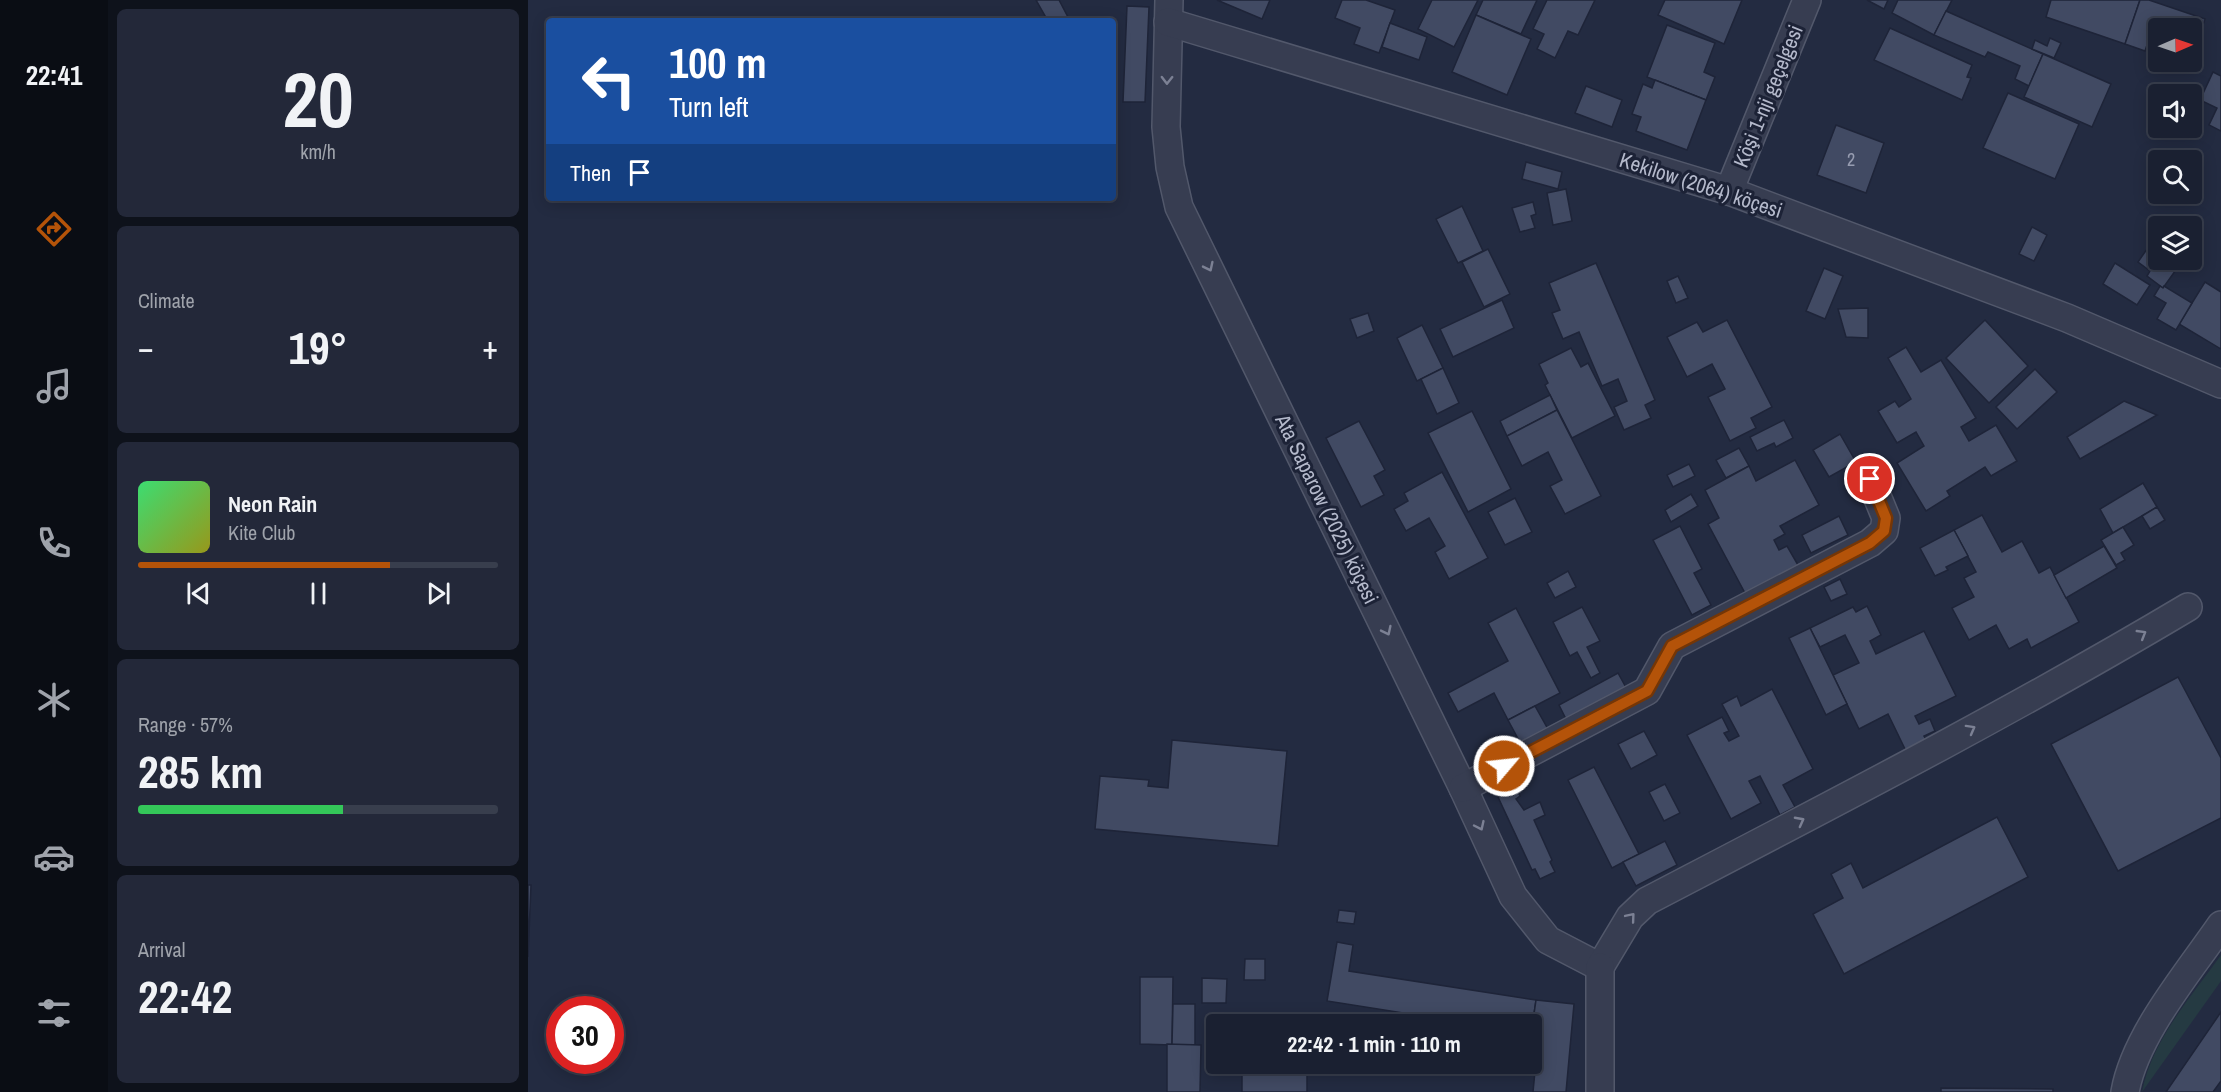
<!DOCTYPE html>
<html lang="en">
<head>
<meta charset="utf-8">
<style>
	:root { --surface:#1a2031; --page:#232839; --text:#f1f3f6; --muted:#9fa3ab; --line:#383e4d; --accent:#b45309 }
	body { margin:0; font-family:"Archivo Narrow",sans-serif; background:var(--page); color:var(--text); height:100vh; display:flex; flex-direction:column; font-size:22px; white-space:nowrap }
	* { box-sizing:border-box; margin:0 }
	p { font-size:20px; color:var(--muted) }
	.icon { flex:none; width:33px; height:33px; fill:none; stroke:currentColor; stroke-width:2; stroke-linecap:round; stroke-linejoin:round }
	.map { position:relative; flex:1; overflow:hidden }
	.side { display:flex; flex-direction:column; gap:9px; padding:9px; background:#0e121b; width:420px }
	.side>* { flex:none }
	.top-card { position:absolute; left:18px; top:18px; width:570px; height:183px; border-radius:6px; box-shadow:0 3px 15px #0003,0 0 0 2px var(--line); background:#1a4fa0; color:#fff; overflow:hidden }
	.needle { width:39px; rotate:88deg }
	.tools { position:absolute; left:1620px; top:18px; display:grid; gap:12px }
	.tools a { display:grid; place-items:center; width:54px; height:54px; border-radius:6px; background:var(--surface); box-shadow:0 3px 15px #0003,0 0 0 2px var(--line); font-size:30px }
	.speed { position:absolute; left:18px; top:996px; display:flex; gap:12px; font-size:30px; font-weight:700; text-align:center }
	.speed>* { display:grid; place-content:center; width:78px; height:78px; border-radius:50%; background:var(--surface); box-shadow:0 3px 15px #0003,0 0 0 2px var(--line); line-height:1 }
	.speed .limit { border:9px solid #d22; background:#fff; color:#111 }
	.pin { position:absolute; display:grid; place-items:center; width:51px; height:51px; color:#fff; margin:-26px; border:3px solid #fff; border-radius:50%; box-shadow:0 2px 6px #0007 }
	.me { position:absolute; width:66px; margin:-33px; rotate:62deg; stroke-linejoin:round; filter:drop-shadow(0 0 4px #0008) }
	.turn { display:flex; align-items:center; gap:21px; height:126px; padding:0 24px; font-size:27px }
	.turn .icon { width:78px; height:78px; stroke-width:2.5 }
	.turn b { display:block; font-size:42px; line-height:51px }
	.then { display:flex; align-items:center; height:57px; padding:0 24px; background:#0003; gap:12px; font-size:22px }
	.big { font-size:45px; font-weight:800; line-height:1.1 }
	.side .card { flex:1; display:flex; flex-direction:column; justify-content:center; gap:9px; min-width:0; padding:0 21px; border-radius:9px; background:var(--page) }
	.side .dial { align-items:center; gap:0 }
	.dial b { font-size:78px; line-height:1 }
	.song { display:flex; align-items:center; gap:18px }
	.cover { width:72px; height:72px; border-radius:9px; background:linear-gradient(135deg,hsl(140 70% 55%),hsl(60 70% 35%)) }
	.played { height:6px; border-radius:3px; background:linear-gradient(90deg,var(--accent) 70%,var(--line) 70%) }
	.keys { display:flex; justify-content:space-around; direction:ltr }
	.heat { display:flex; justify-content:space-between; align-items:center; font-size:33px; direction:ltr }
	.charge { height:9px; border-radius:4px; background:linear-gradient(90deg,#34c759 57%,var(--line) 0) }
	.trip { position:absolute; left:678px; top:1014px; width:336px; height:60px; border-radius:6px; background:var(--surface); box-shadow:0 3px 15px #0003,0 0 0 2px var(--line); font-weight:800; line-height:60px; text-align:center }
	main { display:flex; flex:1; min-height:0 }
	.tab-bar { display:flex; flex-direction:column; width:108px; justify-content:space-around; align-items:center; background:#0a0d14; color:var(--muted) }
	.tab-bar .icon { width:42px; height:42px }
	.tab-bar .on { color:var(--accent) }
	.tab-bar b { font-size:27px; color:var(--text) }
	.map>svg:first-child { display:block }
	.green { fill:#253a42 }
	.building { fill:#414a63; stroke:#1e2438; stroke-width:1.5 }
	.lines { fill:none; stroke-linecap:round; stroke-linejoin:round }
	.street-casing { stroke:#52586b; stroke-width:30 }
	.street { stroke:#373d51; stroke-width:27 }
	.oneway { stroke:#7c8194 }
	.route-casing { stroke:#753606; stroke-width:15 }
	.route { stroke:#b45309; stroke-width:10 }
	.labels { text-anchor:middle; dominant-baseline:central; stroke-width:6; stroke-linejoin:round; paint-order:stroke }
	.number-label { font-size:18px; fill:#979db1 }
	.street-label { font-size:21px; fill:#b4b9cb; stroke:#1c2236 }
</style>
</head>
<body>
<main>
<nav class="tab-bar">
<b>22:41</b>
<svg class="icon on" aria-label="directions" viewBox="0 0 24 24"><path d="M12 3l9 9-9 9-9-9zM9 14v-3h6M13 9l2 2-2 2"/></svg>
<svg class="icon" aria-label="music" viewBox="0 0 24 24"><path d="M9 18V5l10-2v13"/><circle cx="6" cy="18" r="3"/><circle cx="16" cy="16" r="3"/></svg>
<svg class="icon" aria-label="phone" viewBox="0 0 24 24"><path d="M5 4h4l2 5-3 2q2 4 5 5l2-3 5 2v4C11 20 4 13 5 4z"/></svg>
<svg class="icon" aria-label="climate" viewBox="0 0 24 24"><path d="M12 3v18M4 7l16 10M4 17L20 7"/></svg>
<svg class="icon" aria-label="car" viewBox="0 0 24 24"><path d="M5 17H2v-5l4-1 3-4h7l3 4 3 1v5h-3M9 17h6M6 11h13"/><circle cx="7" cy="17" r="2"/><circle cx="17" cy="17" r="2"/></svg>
<svg class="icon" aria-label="filters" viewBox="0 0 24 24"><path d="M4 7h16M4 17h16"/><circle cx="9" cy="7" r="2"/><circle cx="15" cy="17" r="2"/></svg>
</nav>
<section class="side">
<div class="card dial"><b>20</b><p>km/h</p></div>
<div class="card"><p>Climate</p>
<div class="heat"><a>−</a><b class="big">19°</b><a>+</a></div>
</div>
<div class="card">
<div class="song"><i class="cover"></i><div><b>Neon Rain</b><p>Kite Club</p></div></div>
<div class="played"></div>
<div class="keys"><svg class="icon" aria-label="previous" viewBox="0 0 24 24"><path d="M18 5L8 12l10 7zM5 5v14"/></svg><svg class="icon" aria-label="pause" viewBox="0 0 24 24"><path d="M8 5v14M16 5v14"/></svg><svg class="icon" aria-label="next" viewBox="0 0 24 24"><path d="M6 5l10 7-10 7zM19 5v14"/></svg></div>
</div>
<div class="card"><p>Range · 57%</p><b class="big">285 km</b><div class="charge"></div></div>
<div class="card"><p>Arrival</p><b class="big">22:42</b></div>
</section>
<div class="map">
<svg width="1693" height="1092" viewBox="0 0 1693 1092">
	<rect width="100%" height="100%" fill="#232b41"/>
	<path class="green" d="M1693,955V981L1614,1092C1624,1040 1663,997 1693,955Z"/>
	<g class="building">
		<path d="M508,0H531L542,21H520Z"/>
		<path d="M689,0H742L734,19Z"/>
		<path d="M814,0H838L867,10L851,53L826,44L832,28L807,18Z"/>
		<path d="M904,0H950L926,47L890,29Z"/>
		<path d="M955,0H1009L993,34L948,15Z"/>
		<path d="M1019,0H1067L1050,35L1040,31L1027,58L1009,49L1016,34L1005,29Z"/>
		<path d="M1137,0H1214L1196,44L1130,15Z"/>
		<path d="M1339,0H1360L1356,9Z"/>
		<path d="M1370,0H1424L1406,35L1364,13Z"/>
		<path d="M1523,0H1612L1597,44L1518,17Z"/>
		<path d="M1612,0H1621L1677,19L1669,44L1664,42V28H1630V47L1625,45L1626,41L1621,39L1617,51L1597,44Z"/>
		<path d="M599,6L621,7L617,102H595Z"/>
		<path d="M1418,11L1515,54L1501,86L1487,79L1492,66L1460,52L1457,57L1406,35Z"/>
		<path d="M948,15L1003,39L979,95L924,72Z"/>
		<path d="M862,23L899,37L891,60L854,47Z"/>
		<path d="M1139,25L1187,43L1176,72L1187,77L1178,100L1119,77Z"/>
		<path d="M1362,28L1444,65L1439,77L1443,78L1434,100L1346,60Z"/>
		<path d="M1522,38L1533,43L1526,58L1504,49L1507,40L1519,46Z"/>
		<path d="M1515,54L1583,84L1564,127L1496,97Z"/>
		<path d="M1685,72L1693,76V131L1681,125L1689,108L1672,100Z"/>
		<path d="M1127,80L1178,100L1159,150L1108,131L1113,117L1104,114L1115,84L1124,88Z"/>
		<path d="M1058,86L1094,100L1084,127L1047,113Z"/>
		<path d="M1480,93L1551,124L1527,179L1455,148Z"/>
		<path d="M1308,125L1356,143L1338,193L1289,175Z"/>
		<path d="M998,162L1034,172L1030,189L994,179Z"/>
		<path d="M1038,189L1044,221L1025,225L1019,193Z"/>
		<path d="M1005,202L1008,214L1003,216L1007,228L992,232L984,208Z"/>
		<path d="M934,206L955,251L930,263L908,219Z"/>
		<path d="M1504,227L1519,235L1506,261L1491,254Z"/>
		<path d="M1626,239L1630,242V260H1655L1635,288L1619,276L1622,271L1610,262Z"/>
		<path d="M960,249L982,294L956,307L934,262Z"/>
		<path d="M1068,263L1127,400L1117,405L1123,418L1096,430L1086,407L1099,401L1090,379L1074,386L1051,332L1035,339L1024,313L1032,310L1021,283Z"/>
		<path d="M1587,263L1622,285L1609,305L1575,284Z"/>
		<path d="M1296,268L1315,276L1297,319L1278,311Z"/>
		<path d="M1150,276L1160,298L1148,303L1139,281Z"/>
		<path d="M1677,282L1693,292V349L1651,324Z"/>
		<path d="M1632,286L1635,288L1636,286L1664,303L1648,330L1629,319L1638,303L1626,296Z"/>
		<path d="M974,300L986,328L925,357L912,329Z"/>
		<path d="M1340,308V338L1318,337L1310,309Z"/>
		<path d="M840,313L846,331L829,338L822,319Z"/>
		<path d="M1199,320L1244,407L1223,418L1228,428L1202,441L1180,397L1197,389L1184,364L1159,377L1139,337L1169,322L1175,332Z"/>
		<path d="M1457,320L1500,366L1461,403L1418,358Z"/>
		<path d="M894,325L915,368L889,381L869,338Z"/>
		<path d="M1378,347L1393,372L1413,360L1448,418L1433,427L1441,441L1468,425L1489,461L1463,476L1457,467L1419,491L1422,496L1398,511L1369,463L1396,446L1388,432L1369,443L1350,411L1367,401L1371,407L1383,399L1360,358Z"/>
		<path d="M1043,348L1053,367L1060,363L1087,416L1044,438L1017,385L1020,383L1011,364Z"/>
		<path d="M915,368L931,403L909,414L893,379Z"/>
		<path d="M1507,369L1529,392L1489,429L1468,407Z"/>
		<path d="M1022,395L1029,410L979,436L972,421Z"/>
		<path d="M1596,401L1629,415L1552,459L1539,437Z"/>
		<path d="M1029,410L1073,496L1037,514L1022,486L1034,480L1020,452L994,466L979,436Z"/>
		<path d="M944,411L983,489L940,512L900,433Z"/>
		<path d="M1256,420L1265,438L1248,447L1246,443L1229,451L1222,437Z"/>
		<path d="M831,421L857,470L846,476L856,495L833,507L798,438Z"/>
		<path d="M1312,434L1328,462L1301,477L1285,450Z"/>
		<path d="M1211,448L1221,466L1198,478L1188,460Z"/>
		<path d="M1267,460L1291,505L1252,526L1257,534L1246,540L1251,550L1259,546L1270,565L1217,593L1180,524L1191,518L1177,490L1221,466L1228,481Z"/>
		<path d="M1161,464L1167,476L1145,487L1139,475Z"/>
		<path d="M914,472L960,558L921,579L907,552L917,546L901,518L878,531L866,509L880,501L876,493Z"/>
		<path d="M1615,483L1629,507L1585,533L1572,509Z"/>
		<path d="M1163,494L1170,506L1143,522L1137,510Z"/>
		<path d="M987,498L1004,532L977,545L960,512Z"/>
		<path d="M1629,507L1637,520L1622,529L1614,516Z"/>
		<path d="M1454,515L1474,552L1494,541L1511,573L1522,567L1551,622L1503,648L1499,639L1481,649L1468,625L1441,640L1424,608L1446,597L1436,578L1448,572L1426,530Z"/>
		<path d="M1311,516L1320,535L1283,553L1274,535Z"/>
		<path d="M1152,526L1174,569L1166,573L1183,605L1164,615L1125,540Z"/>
		<path d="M1595,527L1606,545L1593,553L1597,560L1588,565L1573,540Z"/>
		<path d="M1426,530L1440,556L1418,567L1420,570L1407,576L1392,548Z"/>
		<path d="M1576,546L1589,568L1538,598L1526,575Z"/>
		<path d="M1040,571L1048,587L1027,598L1019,583Z"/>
		<path d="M1312,579L1319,594L1303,601L1296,587Z"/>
		<path d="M1339,606L1353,635L1342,641L1348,654L1396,631L1428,696L1387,716L1391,724L1402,719L1407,731L1396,736L1399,741L1378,751L1360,714L1331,729L1305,675L1331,663L1317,635L1292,647L1282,628L1325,607L1328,612Z"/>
		<path d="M1054,607L1072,641L1059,647L1072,673L1063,678L1049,652L1042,656L1025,622Z"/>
		<path d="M988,608L1032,693L980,720L966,693L930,712L920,693L980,661L960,623Z"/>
		<path d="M1282,628L1319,704L1298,715L1261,638Z"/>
		<path d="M1090,673L1101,693L1041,725L1031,705Z"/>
		<path d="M1650,677L1693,758V818L1590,871L1523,744Z"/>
		<path d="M1244,689L1285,769L1255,785L1267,807L1252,815L1232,776L1221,781L1233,803L1203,819L1159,735L1194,717L1201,731L1196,733L1201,741L1211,736L1194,704L1209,696L1213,706Z"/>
		<path d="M1007,706L1021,731L994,746L980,720Z"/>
		<path d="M1116,731L1129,755L1103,769L1090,744Z"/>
		<path d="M644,740L759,751L750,846L567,829L572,776L621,780L620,786L640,788Z"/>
		<path d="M1066,767L1111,854L1084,868L1040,780Z"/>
		<path d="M1137,784L1152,813L1136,821L1121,792Z"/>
		<path d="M988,788L992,796L988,799L996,810L1012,802L1017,815L1006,820L1024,860L1022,862L1027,872L1012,879L1007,869L1004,870L970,797Z"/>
		<path d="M1469,817L1500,877L1316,974L1285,914L1315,898L1303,874L1323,863L1335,888Z"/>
		<path d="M1137,841L1149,865L1108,886L1095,862Z"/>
		<path d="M0,885H3L0,957Z"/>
		<path d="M811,910L828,912L826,924L809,922Z"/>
		<path d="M809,942L825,945L821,971L1008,1000L1004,1028V1024H952L897,1016L896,1022L875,1018L876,1013L799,1001Z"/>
		<path d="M717,959H737V980H716Z"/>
		<path d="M612,977H645L644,1045L612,1044Z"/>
		<path d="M674,978L699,979L698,1003H674Z"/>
		<path d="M1008,1000L1046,1004L1038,1092H1005L1011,1029L1004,1028Z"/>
		<path d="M645,1004H667V1045H644Z"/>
		<path d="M1693,1012V1081L1685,1092H1638Z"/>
		<path d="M639,1044L673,1045L672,1092H639Z"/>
		<path d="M779,1069V1092H714V1070Z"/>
		<path d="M1413,1088L1525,1089V1092H1413Z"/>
	</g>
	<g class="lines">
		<g class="street-casing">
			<g id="street">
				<path d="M641,0L638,127L642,167L651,207L935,788L985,896L1020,940L1072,967"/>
				<path d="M640,22L1201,191L1539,318L1693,384"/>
				<path d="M1201,191L1279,0"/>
				<path d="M935,788L1119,691L1144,646L1342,543L1356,531L1358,518L1342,479"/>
				<path d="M1072,967L1102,917L1119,901C1301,806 1484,712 1660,607"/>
				<path d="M1072,1092V967"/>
				<path d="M1597,1092C1607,1035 1660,973 1693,925"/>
			</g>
		</g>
		<use href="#street" class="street"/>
	</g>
	<defs><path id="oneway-chevron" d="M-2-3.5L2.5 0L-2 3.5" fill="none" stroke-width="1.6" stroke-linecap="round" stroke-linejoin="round" transform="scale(1.5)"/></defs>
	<g class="oneway">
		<use href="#oneway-chevron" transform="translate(639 80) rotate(91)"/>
		<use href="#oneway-chevron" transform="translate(681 267) rotate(64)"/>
		<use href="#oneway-chevron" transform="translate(859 631) rotate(64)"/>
		<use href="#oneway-chevron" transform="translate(1614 634) rotate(-31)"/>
		<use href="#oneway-chevron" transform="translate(1443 729) rotate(-29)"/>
		<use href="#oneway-chevron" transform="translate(1272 821) rotate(-28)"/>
		<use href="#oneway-chevron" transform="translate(952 826) rotate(65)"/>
		<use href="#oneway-chevron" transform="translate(1103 917) rotate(-50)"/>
	</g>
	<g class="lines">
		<g class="route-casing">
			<path id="route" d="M976,766L1119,691L1144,646L1342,543L1356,531L1358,518L1342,479"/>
		</g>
		<use href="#route" class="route"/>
	</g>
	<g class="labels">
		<g class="number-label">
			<text x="1323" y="159">2</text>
		</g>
		<g class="street-label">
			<text transform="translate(1240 96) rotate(-68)">Köşi 1-nji geçelgesi</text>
			<text transform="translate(1173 185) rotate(18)">Kekilow (2064) köçesi</text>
			<text transform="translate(799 509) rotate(64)">Ata Saparow (2025) köçesi</text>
		</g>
	</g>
</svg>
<div class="tools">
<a><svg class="needle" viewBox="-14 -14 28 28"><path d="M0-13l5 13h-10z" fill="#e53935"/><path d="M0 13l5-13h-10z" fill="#9fa3ab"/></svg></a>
<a><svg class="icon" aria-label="sound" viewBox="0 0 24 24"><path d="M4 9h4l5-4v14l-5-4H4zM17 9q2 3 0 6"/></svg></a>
<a><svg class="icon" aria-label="search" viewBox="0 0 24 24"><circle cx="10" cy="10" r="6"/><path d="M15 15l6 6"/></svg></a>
<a><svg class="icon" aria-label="layers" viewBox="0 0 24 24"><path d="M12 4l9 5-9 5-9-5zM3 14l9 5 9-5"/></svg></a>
</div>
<div class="speed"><div class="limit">30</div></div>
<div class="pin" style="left:1342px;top:479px;background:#d93025"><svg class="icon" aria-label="arrive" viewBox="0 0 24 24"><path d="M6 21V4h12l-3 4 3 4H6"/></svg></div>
<svg class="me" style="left:976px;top:766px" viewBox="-20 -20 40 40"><circle r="17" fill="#b45309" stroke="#fff" stroke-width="3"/><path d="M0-11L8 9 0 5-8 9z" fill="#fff"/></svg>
<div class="trip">22:42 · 1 min · 110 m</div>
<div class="top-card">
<div class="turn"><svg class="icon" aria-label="left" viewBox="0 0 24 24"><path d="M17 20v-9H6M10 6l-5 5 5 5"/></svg><div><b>100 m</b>Turn left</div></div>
<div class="then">Then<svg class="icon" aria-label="arrive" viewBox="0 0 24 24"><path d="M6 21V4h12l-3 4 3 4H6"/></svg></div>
</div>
</div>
</main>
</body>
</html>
